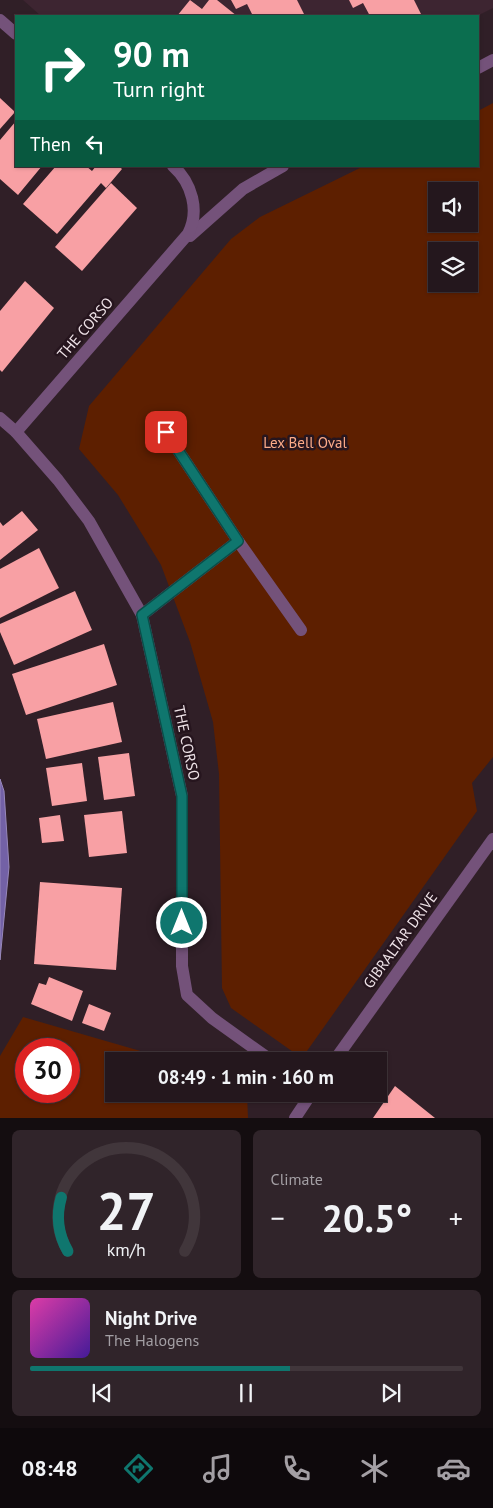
<!DOCTYPE html>
<html lang="en">
<head>
<meta charset="utf-8">
<style>
	:root { --surface:#24171d; --page:#30242a; --text:#f1f3f6; --muted:#a39fa4; --line:#41363b; --accent:#0f766e }
	body { margin:0; font-family:"PT Sans",sans-serif; background:var(--page); color:var(--text); height:100vh; display:flex; flex-direction:column; font-size:19px; white-space:nowrap }
	* { box-sizing:border-box; margin:0 }
	p { font-size:16px; color:var(--muted) }
	.icon { flex:none; width:28px; height:28px; fill:none; stroke:currentColor; stroke-width:2; stroke-linecap:round; stroke-linejoin:round }
	.map { position:relative; height:1118px; overflow:hidden }
	.details { display:flex; flex-direction:column; gap:12px; padding:12px; background:#140d10; flex:1 }
	.details>* { flex:none }
	.hud { position:absolute; left:15px; top:15px; width:464px; height:152px; border-radius:0px; box-shadow:0 1px 4px #0004,0 0 0 1px var(--line); background:#0b6e4f; color:#fff; overflow:hidden }
	.tools { position:absolute; left:428px; top:182px; display:grid; gap:10px }
	.tools a { display:grid; place-items:center; width:50px; height:50px; border-radius:0px; background:var(--surface); box-shadow:0 1px 4px #0004,0 0 0 1px var(--line); font-size:25px }
	.speed { position:absolute; left:15px; top:1038px; display:flex; gap:10px; font-size:25px; font-weight:700; text-align:center }
	.speed>* { display:grid; place-content:center; width:65px; height:65px; border-radius:50%; background:var(--surface); box-shadow:0 1px 4px #0004,0 0 0 1px var(--line); line-height:1 }
	.speed .limit { border:8px solid #d22; background:#fff; color:#111 }
	.pin { position:absolute; display:grid; place-items:center; width:42px; height:42px; color:#fff; margin:-21px; border-radius:10px; box-shadow:0 2px 8px #0006 }
	.me { position:absolute; width:55px; margin:-28px; rotate:0deg; stroke-linejoin:round; filter:drop-shadow(0 0 4px #0008) }
	.turn { display:flex; align-items:center; gap:18px; height:105px; padding:0 15px; font-size:22px }
	.turn .icon { width:65px; height:65px; stroke-width:2.5 }
	.turn b { display:block; font-size:35px; line-height:42px }
	.then { display:flex; align-items:center; height:48px; padding:0 15px; background:#0003; gap:10px; font-size:19px }
	.big { font-size:38px; font-weight:700; line-height:1.1 }
	.details .card { flex:1; display:flex; flex-direction:column; justify-content:center; gap:8px; min-width:0; padding:0 18px; border-radius:8px; background:var(--page) }
	.details .dial { align-items:center; gap:0 }
	.dial svg { height:130px; overflow:visible; fill:none; stroke:var(--line); stroke-width:7; stroke-linecap:round; text-anchor:middle }
	.dial text { fill:var(--text); stroke:none }
	.song { display:flex; align-items:center; gap:15px }
	.cover { width:60px; height:60px; border-radius:8px; background:linear-gradient(135deg,hsl(320 70% 55%),hsl(260 70% 35%)) }
	.played { height:5px; border-radius:2px; background:linear-gradient(90deg,var(--accent) 60%,var(--line) 60%) }
	.keys { display:flex; justify-content:space-around; direction:ltr }
	.heat { display:flex; justify-content:space-between; align-items:center; font-size:28px; direction:ltr }
	.details .tiles { flex:1; display:grid; gap:12px; grid-template-columns:1fr 1fr }
	.card:last-child { grid-column:span 2 }
	.trip { position:absolute; left:105px; top:1052px; width:282px; height:50px; border-radius:0px; background:var(--surface); box-shadow:0 1px 4px #0004,0 0 0 1px var(--line); font-weight:700; line-height:50px; text-align:center }
	.tabs { display:flex; height:80px; justify-content:space-around; align-items:center; background:#0e090c; color:var(--muted) }
	.tabs .icon { width:35px; height:35px }
	.tabs .current { color:var(--accent) }
	.tabs b { font-size:22px; color:var(--text) }
	.map>svg:first-child { display:block }
	.built { fill:#3d2531 }
	.green { fill:#5d1f00; fill-rule:evenodd }
	.water { fill:#7361a6; stroke:#9888ba }
	.building { fill:#f8a0a4 }
	.lines { fill:none; stroke-linecap:round; stroke-linejoin:round }
	.lane { stroke:#74527a; stroke-width:12 }
	.street { stroke:#74527a; stroke-width:12 }
	.route-casing { stroke:#0a4d48; stroke-width:12 }
	.route { stroke:#0f766e; stroke-width:9 }
	.labels { text-anchor:middle; dominant-baseline:central; stroke-width:5; stroke-linejoin:round; paint-order:stroke }
	.street-label { font-size:15px; fill:#efe3e8; stroke:#26151e }
	.park-label { font-size:15px; fill:#fdab88; stroke:#26151e }
</style>
</head>
<body>
<div class="map">
<svg width="493" height="1118" viewBox="0 0 493 1118">
	<rect width="100%" height="100%" fill="#301f27"/>
	<path class="built" d="M23,0H493V8L477,16H41Z"/>
	<g class="green">
		<path d="M493,103V757L472,783L477,811L307,1051L296,1054L231,1008L222,988L219,774L213,722L190,642L161,565L118,495L79,449L89,406L231,239L260,217L364,166H478V111ZM436,191H469V224H436ZM436,251H469V284H436Z"/>
		<path d="M23,1017L175,1061H114V1094H247L248,1118H0V1056ZM26,1049H69V1091H26Z"/>
	</g>
	<path class="water" d="M0,779L4,791L9,867L0,960Z"/>
	<g class="building">
		<path d="M190,0L202,9L209,0H217L237,16H177Z"/>
		<path d="M231,0H297L305,16H253L247,4L236,9Z"/>
		<path d="M349,0H414L422,16H370L363,3L353,8Z"/>
		<path d="M0,98L15,112L0,129Z"/>
		<path d="M16,121V166H42L18,195L0,179V140Z"/>
		<path d="M56,166H86L92,171L96,166H119L122,169L106,188L101,183L57,234L23,204Z"/>
		<path d="M111,183L137,208L82,271L55,247Z"/>
		<path d="M25,281L54,308L2,372L0,370V311Z"/>
		<path d="M22,511L38,530L0,560V522L3,526Z"/>
		<path d="M39,548L59,588L0,618V569Z"/>
		<path d="M75,591L92,630L14,665L0,632V624Z"/>
		<path d="M104,644L117,685L26,715L12,674Z"/>
		<path d="M113,702L122,742L46,759L37,719Z"/>
		<path d="M129,753L135,796L104,800L98,757Z"/>
		<path d="M82,763L87,801L52,806L46,768Z"/>
		<path d="M122,811L127,853L89,857L84,815Z"/>
		<path d="M60,815L64,841L42,843L39,818Z"/>
		<path d="M40,882L122,888L116,970L34,964Z"/>
		<path d="M49,977L83,991L72,1021L31,1004L39,983L46,985Z"/>
		<path d="M89,1004L111,1013L104,1031L82,1023Z"/>
		<path d="M395,1086L435,1118H373Z"/>
	</g>
	<g class="lines">
		<g class="lane">
			<path d="M238,541L301,630"/>
			<path d="M142,615L238,541L166,432"/>
		</g>
		<g class="street">
			<path d="M0,20L16,34"/>
			<path d="M478,68L493,60"/>
			<path d="M190,236L243,189L283,166"/>
			<path d="M0,418L16,432L188,234C200,211 192,183 173,166"/>
			<path d="M16,432L58,480L89,521L142,615L182,796V966L187,995L212,1018L272,1061"/>
			<path d="M334,1061L493,839"/>
			<path d="M295,1118L311,1094"/>
		</g>
	</g>
	<g class="lines">
		<g class="route-casing">
			<path id="route" d="M166,432L238,541L142,615L182,796V923"/>
		</g>
		<use href="#route" class="route"/>
	</g>
	<g class="labels">
		<g class="street-label">
			<text transform="translate(85 328) rotate(-49)">THE CORSO</text>
			<text transform="translate(187 743) rotate(78)">THE CORSO</text>
			<text transform="translate(400 940) rotate(-54)">GIBRALTAR DRIVE</text>
		</g>
		<g class="park-label">
			<text x="305" y="442">Lex Bell Oval</text>
		</g>
	</g>
</svg>
<div class="tools">
<a><svg class="icon" aria-label="sound" viewBox="0 0 24 24"><path d="M4 9h4l5-4v14l-5-4H4zM17 9q2 3 0 6"/></svg></a>
<a><svg class="icon" aria-label="layers" viewBox="0 0 24 24"><path d="M12 4l9 5-9 5-9-5zM3 14l9 5 9-5"/></svg></a>
</div>
<div class="speed"><div class="limit">30</div></div>
<div class="pin" style="left:166px;top:432px;background:#d93025"><svg class="icon" aria-label="arrive" viewBox="0 0 24 24"><path d="M6 21V4h12l-3 4 3 4H6"/></svg></div>
<svg class="me" style="left:182px;top:923px" viewBox="-20 -20 40 40"><circle r="17" fill="#0f766e" stroke="#fff" stroke-width="3"/><path d="M0-11L8 9 0 5-8 9z" fill="#fff"/></svg>
<div class="trip">08:49 · 1 min · 160 m</div>
<div class="hud">
<div class="turn"><svg class="icon" aria-label="right" viewBox="0 0 24 24"><path d="M7 20v-9h11M14 6l5 5-5 5"/></svg><div><b>90 m</b>Turn right</div></div>
<div class="then">Then<svg class="icon" aria-label="left" viewBox="0 0 24 24"><path d="M17 20v-9H6M10 6l-5 5 5 5"/></svg></div>
</div>
</div>
<section class="details">
<div class="tiles">
<div class="card dial"><svg viewBox="0 0 100 80">
<path d="M14 69A42 42 0 1 1 86 69"/>
<path d="M14 69A42 42 0 0 1 10 36" stroke="#0f766e"/>
<text x="50" y="56" font-size="32" font-weight="700">27</text>
<text x="50" y="72" font-size="11">km/h</text>
</svg></div>
<div class="card"><p>Climate</p>
<div class="heat"><a>−</a><b class="big">20.5°</b><a>+</a></div>
</div>
<div class="card">
<div class="song"><i class="cover"></i><div><b>Night Drive</b><p>The Halogens</p></div></div>
<div class="played"></div>
<div class="keys"><svg class="icon" aria-label="previous" viewBox="0 0 24 24"><path d="M18 5L8 12l10 7zM5 5v14"/></svg><svg class="icon" aria-label="pause" viewBox="0 0 24 24"><path d="M8 5v14M16 5v14"/></svg><svg class="icon" aria-label="next" viewBox="0 0 24 24"><path d="M6 5l10 7-10 7zM19 5v14"/></svg></div>
</div>
</div>
</section>
<nav class="tabs">
<b>08:48</b>
<svg class="icon current" aria-label="directions" viewBox="0 0 24 24"><path d="M12 3l9 9-9 9-9-9zM9 14v-3h6M13 9l2 2-2 2"/></svg>
<svg class="icon" aria-label="music" viewBox="0 0 24 24"><path d="M9 18V5l10-2v13"/><circle cx="6" cy="18" r="3"/><circle cx="16" cy="16" r="3"/></svg>
<svg class="icon" aria-label="phone" viewBox="0 0 24 24"><path d="M5 4h4l2 5-3 2q2 4 5 5l2-3 5 2v4C11 20 4 13 5 4z"/></svg>
<svg class="icon" aria-label="climate" viewBox="0 0 24 24"><path d="M12 3v18M4 7l16 10M4 17L20 7"/></svg>
<svg class="icon" aria-label="car" viewBox="0 0 24 24"><path d="M5 17H2v-5l4-1 3-4h7l3 4 3 1v5h-3M9 17h6M6 11h13"/><circle cx="7" cy="17" r="2"/><circle cx="17" cy="17" r="2"/></svg>
</nav>
</body>
</html>
